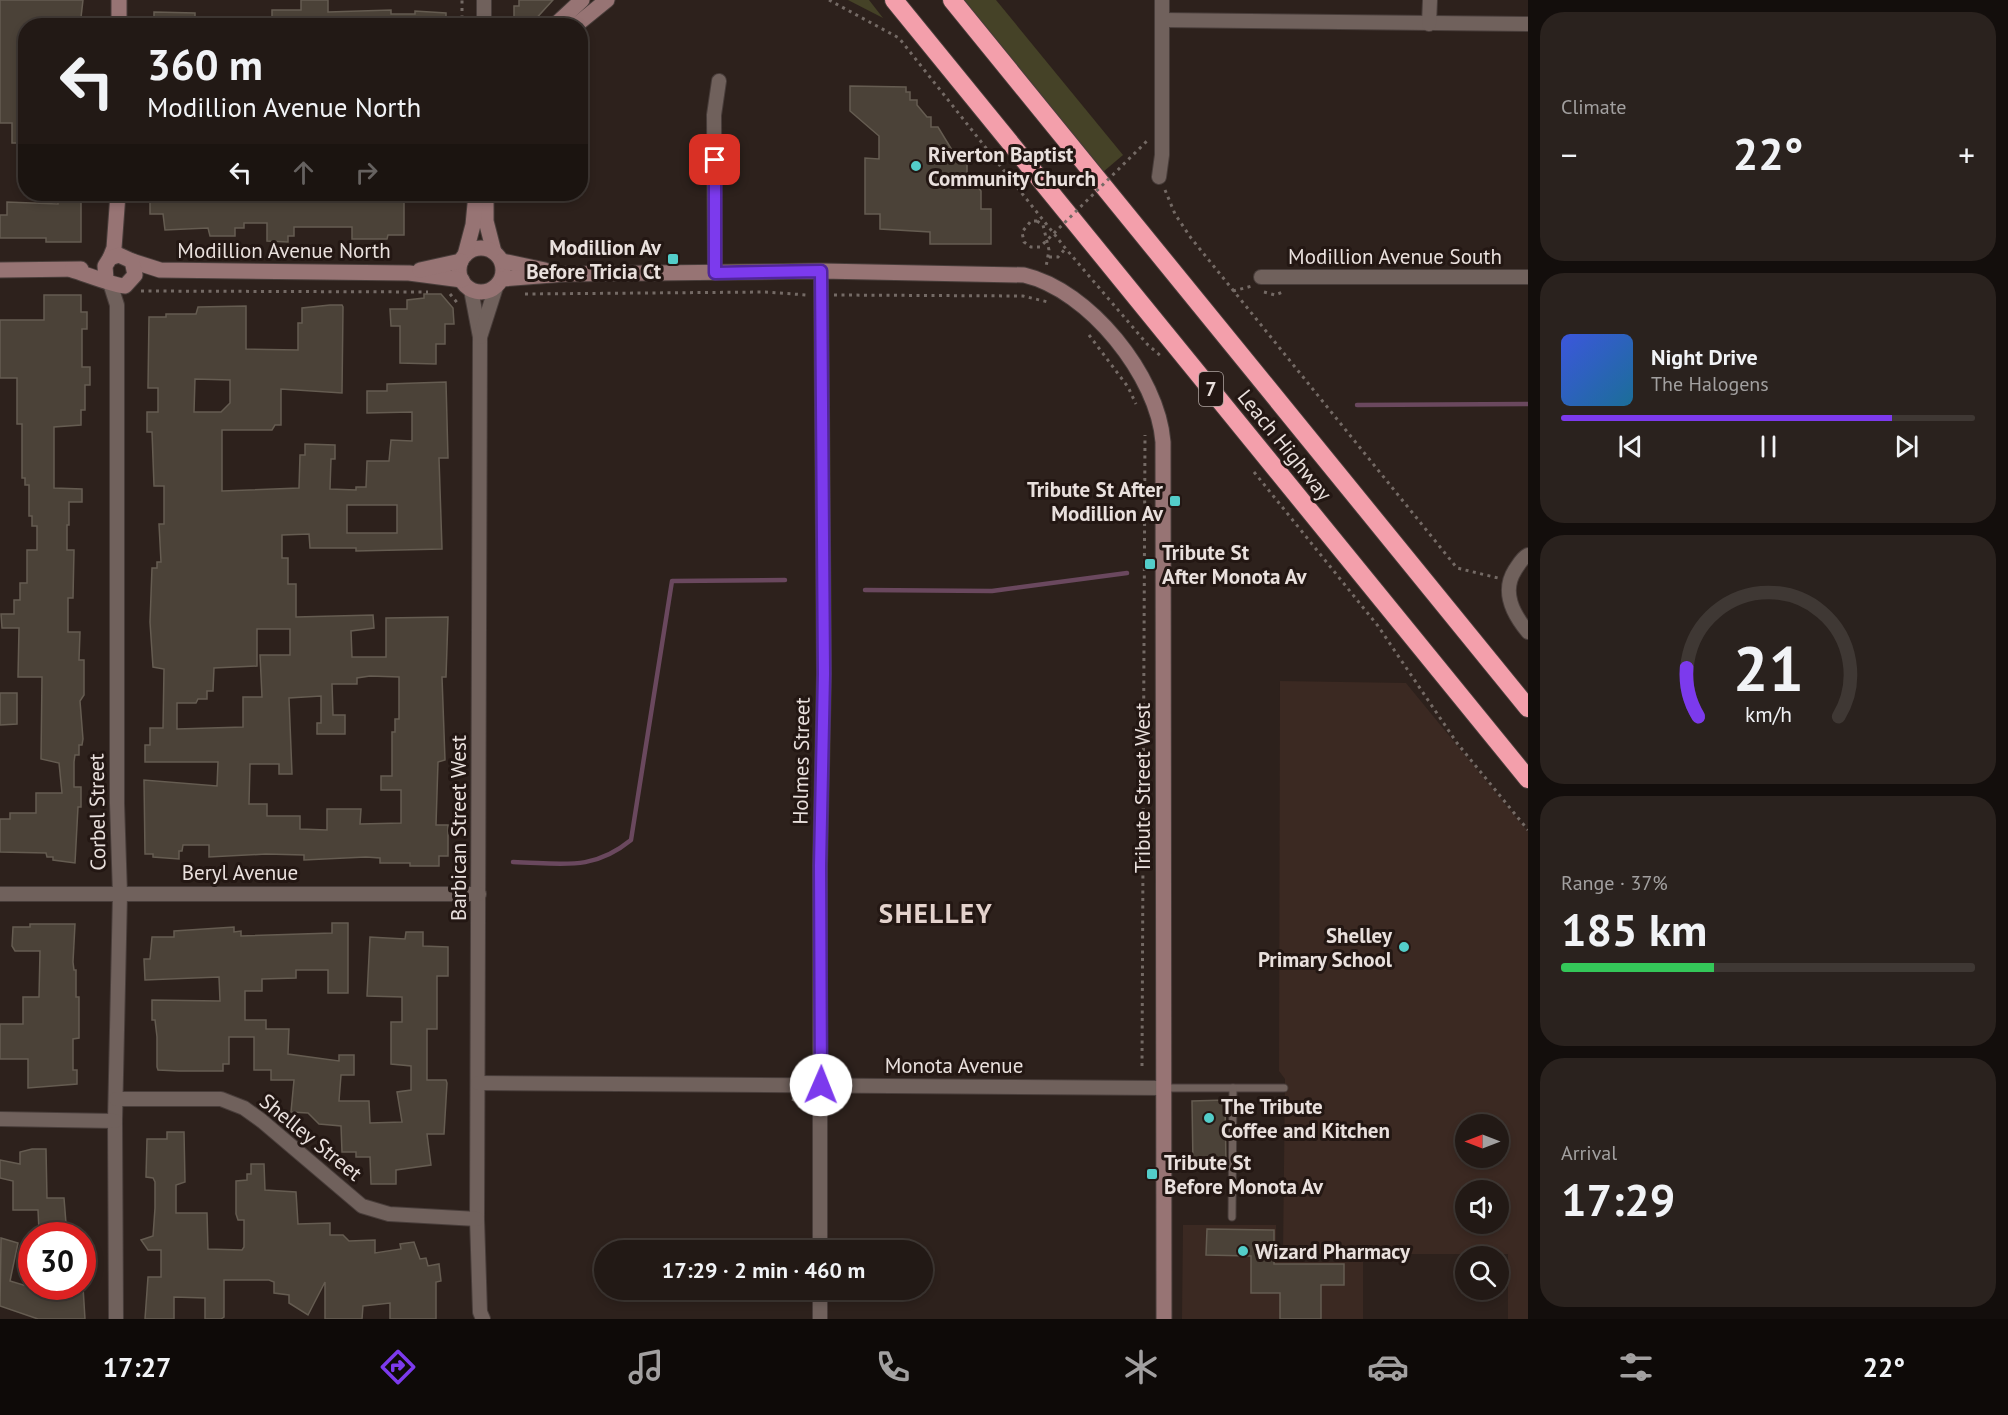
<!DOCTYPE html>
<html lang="en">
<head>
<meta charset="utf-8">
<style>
	:root { --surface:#221915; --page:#2a221e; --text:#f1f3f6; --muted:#a2a0a0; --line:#3f3834; --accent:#7c3aed }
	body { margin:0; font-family:"PT Sans",sans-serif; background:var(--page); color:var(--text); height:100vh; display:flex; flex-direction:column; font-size:22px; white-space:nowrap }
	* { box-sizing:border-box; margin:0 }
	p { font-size:20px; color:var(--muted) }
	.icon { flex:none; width:33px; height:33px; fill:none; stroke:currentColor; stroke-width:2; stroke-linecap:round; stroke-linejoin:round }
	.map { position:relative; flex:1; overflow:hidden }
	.sheet { display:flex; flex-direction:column; gap:12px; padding:12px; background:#130e0c; width:480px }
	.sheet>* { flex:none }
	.guide { position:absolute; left:18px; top:18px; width:570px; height:183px; border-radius:24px; box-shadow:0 3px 9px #0003,0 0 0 2px var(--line); background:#221915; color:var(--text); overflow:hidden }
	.needle { width:39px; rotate:270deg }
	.controls { position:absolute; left:1455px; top:1114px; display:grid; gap:12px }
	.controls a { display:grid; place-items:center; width:54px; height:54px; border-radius:50%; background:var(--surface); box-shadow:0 3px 9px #0003,0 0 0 2px var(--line); font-size:30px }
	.speed { position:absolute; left:18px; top:1222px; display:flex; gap:12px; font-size:30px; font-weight:700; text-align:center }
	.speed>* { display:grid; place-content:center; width:78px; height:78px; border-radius:50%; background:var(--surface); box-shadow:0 3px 9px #0003,0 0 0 2px var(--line); line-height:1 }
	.speed .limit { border:9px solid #d22; background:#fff; color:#111 }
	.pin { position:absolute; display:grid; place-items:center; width:51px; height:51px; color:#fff; margin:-26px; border-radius:12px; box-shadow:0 3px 9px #0006 }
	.me { position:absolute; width:66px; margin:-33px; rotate:1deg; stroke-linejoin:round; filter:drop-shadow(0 0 4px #0008) }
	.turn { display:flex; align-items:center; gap:21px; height:126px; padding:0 30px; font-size:27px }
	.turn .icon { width:78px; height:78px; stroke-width:2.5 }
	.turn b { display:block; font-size:42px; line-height:51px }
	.lanes { display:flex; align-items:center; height:57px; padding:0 30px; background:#0003; justify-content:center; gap:30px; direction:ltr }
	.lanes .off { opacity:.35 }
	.big { font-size:45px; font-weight:600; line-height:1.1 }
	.sheet .widget { flex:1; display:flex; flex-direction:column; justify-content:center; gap:9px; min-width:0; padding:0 21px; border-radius:24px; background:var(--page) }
	.sheet .dial { align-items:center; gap:0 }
	.dial svg { height:156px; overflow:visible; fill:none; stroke:var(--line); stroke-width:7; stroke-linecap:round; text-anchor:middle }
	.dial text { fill:var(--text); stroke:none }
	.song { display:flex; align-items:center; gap:18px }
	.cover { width:72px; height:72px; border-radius:9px; background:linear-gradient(135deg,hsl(230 70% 55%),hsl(200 70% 35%)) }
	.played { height:6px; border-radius:3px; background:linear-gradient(90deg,var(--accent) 80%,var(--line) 80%) }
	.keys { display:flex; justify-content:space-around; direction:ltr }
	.heat { display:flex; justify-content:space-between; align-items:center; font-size:33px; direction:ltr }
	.charge { height:9px; border-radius:4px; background:linear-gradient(90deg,#34c759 37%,var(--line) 0) }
	.trip { position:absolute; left:594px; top:1240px; width:339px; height:60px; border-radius:30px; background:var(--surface); box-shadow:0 3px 9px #0003,0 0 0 2px var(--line); font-weight:600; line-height:60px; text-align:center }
	.menu { display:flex; height:96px; justify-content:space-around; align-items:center; background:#0e0a08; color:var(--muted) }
	.menu .icon { width:42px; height:42px }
	.menu .current { color:var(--accent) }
	.menu b { font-size:27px; color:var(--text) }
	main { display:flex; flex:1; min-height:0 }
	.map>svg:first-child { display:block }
	.built { fill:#3b2922; fill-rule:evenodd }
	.green { fill:#454227 }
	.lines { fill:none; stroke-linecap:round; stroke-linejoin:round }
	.stream { stroke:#6a485e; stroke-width:4.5 }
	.building { fill:#4b4238; stroke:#655c51; stroke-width:1.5; fill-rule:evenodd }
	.lane-casing { stroke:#483d3a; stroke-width:9 }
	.street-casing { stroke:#483d3a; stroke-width:16 }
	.secondary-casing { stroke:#483d3a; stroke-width:17 }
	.highway-casing { stroke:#483d3a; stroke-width:20 }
	.path { stroke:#746a65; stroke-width:3; stroke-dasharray:3 4.5; stroke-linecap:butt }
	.lane { stroke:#70615c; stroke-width:7 }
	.street { stroke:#70615c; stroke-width:14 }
	.secondary { stroke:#977474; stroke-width:15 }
	.highway { stroke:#f39fab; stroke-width:18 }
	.path-bridge { stroke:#746a65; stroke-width:3; stroke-dasharray:3 4.5; stroke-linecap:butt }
	.route-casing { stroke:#51269a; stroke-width:15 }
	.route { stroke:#7c3aed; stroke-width:10 }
	.poi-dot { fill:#53cdc9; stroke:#231713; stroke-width:2 }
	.labels { text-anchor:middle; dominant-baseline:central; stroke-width:6; stroke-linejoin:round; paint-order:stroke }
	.shield { fill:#231713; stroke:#aea4a0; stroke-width:1.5 }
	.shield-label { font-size:20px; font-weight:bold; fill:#e9e0dd }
	.poi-label { font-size:21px; font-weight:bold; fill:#e9e0dd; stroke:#231713; text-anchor:start }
	.street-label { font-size:21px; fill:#e9e0dd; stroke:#231713 }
	.district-label { font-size:27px; font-weight:bold; letter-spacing:1.5px; fill:#e4d3cd; stroke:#231713 }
</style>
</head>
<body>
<main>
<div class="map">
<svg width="1528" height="1319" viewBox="0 0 1528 1319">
	<rect width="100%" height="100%" fill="#2d211c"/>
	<g class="built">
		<path d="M1280,681L1406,683L1528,832V1319H1508V1254H1283L1285,1079L1279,1071ZM1466,1125H1498V1158H1466ZM1466,1191H1498V1224H1466Z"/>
		<path d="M1183,1225H1276V1262H1363V1319H1182Z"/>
	</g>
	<g class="green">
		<path d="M848,0H869L883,18Z"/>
		<path d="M964,0H996L1123,155L1103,172Z"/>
	</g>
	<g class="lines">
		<g class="stream">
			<path d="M1357,405L1528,404"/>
			<path d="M865,590L992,591L1127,573"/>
			<path d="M513,862C561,863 592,872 631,840L672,581L785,580"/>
		</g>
	</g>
	<g class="building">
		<path d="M0,0H83L80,26H26V143H12V123H0Z"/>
		<path d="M301,0H328V12L391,10V14H415V11L446,13V26H272V10H301Z"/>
		<path d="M519,0H553L532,23L514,24V6H519Z"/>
		<path d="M154,12L195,13V26H154Z"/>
		<path d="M850,86L906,87V92H910V100H917V105L927,117H931V127H938L952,150V160H967V173L981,191V209H991V244H930V232L880,229V214H865V158L879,159V136L850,111Z"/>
		<path d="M150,194H404V235H388L387,239H352V227H294V236H288V242L267,241V223H244V228H235V236H210L208,228L165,230L163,214H150Z"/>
		<path d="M58,200H81V242H46V238H0V215H7V202L58,204Z"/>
		<path d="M424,294H441L453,308L454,324H445V344H436V364L400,363V326H391L390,309H407V300L424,298Z"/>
		<path d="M44,295H81V312H87V329H82V367H90V385H85V410H81V425L54,427V488L82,489V502H69V525H67V550H74L73,598H68V632H80L79,660H84V695L80,701L83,739L82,745H79V755H75L74,762V787H81V807H78L75,863L53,860V857H47L46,853L0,852V819H10V813H36V793H62L59,763L41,759L42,677H18L19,628H2L1,614H14V600H20V583H27V550H37V526H32V516H29V485H25V478H22V424H17V378H0V320H44Z"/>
		<path d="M330,305H342L343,307L342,393L281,389V425H275L272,430H222V491L299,488L300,455H305V444L335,445V459H331L330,489L356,490V487H366L367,461H389L391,440L412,441V412L367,413V391H387V384L446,382L448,458H439L442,549L356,551V548H310L309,534L282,535V558H288V584H296V617L373,615L374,628L351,631L352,657H386V618L448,617L446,677H442L445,760L438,762L436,825H448V856H439V866H410V863H380V858L366,857L304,860V855L266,854L209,857V845H183L182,851H179V859L153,857V854H145L144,780L217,786L218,762H145V745H150V728H163L164,669L153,667L150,622L152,568H157V562H161L159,524H164V486H154L152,432H147V412H158V388H148L149,317H166V314H196L198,307L246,306V349L298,350V323H302V308ZM195,379L230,380V403L221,412H194ZM347,505H397V533H347ZM257,629H290V655H260L262,697H243V727L177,729V703H196L198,699H207V691H213L214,668L257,666ZM370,676L399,677V719H395V732H392V776H381V790H401V823L360,824L361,809H327V830L300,829V816H267V804H249L250,764H279V774H292L289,698L321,696V723H317V734H345V715H333L332,684H357V678Z"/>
		<path d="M0,693H17V724L0,725Z"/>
		<path d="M332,923H348V993H328V970H296V978L262,979V991H245V1020H266V1029H289L288,1054L339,1061V1055H354V1075H341L339,1101H369L370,1123L402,1122L397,1092L411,1090V1066L391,1064V1022H402V997L367,996L370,937L405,939L406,932H423V946L448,947V976H437V1029H427V1080H446L447,1083L444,1134H427L431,1165L396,1170V1184H371L370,1157H356V1152H342L341,1126L319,1124L308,1113L291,1112L294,1080H271V1070H254V1037H229V1064H223V1071H179L158,1070L157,1067V1037L155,1020H152V1000L220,1001L219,977L145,980L144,959H150L152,937H174V931L234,927V932L241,931V936L332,933Z"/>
		<path d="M30,924H75L73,962L74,970H76V997H79V1038L73,1039V1070H77V1084L28,1088V1059H0V1024H23V997H39L40,951H15L12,946L13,927H30Z"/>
		<path d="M1225,1100L1226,1165H1193L1192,1101Z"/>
		<path d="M167,1132H184L185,1182L176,1185V1213H207L208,1249L242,1250L244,1247V1220H238L236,1214V1181L247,1180V1174H251V1164H264L265,1190L296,1192L298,1224L330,1223V1235H343L349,1241L375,1240V1253L401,1249L400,1244L414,1242L420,1259L426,1258L428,1266L439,1264L441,1281L436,1282V1319H390V1303L363,1306L362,1319H325V1282L308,1315L289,1303V1295L274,1293V1282L269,1280H224V1317L221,1319H205V1298L174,1297V1319H145L148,1277H161V1250H148L141,1240L153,1236L155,1208V1182L153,1178L146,1177L147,1139H167Z"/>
		<path d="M32,1149H46L47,1198H64L67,1236H43V1231H39L38,1210H13V1181L0,1178V1160L20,1164V1152Z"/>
		<path d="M1207,1229L1274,1230V1264H1344V1285H1321V1319H1280V1293H1251V1256L1206,1255Z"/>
		<path d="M1,1238L18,1243L10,1281L30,1287H83L85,1319H38L0,1306Z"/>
	</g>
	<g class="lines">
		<g class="lane-casing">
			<g id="lane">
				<path d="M1164,1088H1284"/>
				<path d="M1232,1217L1233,1088"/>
			</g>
		</g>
		<g class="street-casing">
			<g id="street">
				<path d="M484,0V26"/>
				<path d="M1162,20L1528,24"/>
				<path d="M1429,24L1430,0"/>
				<path d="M1159,177L1162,155V0"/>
				<path d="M715,273L714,115L719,81"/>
				<path d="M1261,277H1528"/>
				<path d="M110,283L117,305V803L120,894L115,1121L116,1319"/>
				<path d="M471,290L480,337L477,1219L480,1312L483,1319"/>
				<path d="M480,337L496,287"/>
				<path d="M1528,555C1522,558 1519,564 1515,570C1501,592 1513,614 1528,632"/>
				<path d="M0,894H479"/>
				<path d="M478,1083L1162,1088"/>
				<path d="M116,1099H221L244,1108L262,1121L362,1206L389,1214L477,1219"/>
				<path d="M0,1119L115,1121"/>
				<path d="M820,1251V866L824,674L821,271"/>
				<path d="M820,1319V1290"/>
			</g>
		</g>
		<g class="secondary-casing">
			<g id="secondary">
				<path d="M119,26V0"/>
				<path d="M554,26L582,0"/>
				<path d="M575,26L607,0"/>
				<path d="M486,194V221L494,252"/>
				<circle cx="481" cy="270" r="22"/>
				<path d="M465,255L473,225L476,194"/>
				<path d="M110,258L114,248L118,194"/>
				<path d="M132,261L160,270L409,273L462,280"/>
				<path d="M502,261L545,270"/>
				<path d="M0,270L81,269"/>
				<path d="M72,270C83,273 118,287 125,286L135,275L132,261L119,255L110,258L105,266L106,279"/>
				<path d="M420,270L461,261"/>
				<path d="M502,279L565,274L821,271L1024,275C1089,290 1158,376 1163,442L1164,1319"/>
			</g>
		</g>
		<g class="highway-casing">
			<g id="highway">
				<path d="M894,0L1528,779"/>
				<path d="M952,0L1528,708"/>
			</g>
		</g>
		<g class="path">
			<path d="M829,0L899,38L1066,249L1148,345L1162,357"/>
			<path d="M462,26V0"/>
			<path d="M1165,190L1175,214L1191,238L1457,568L1498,578"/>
			<path d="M1037,221L1043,225L1049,250L1046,267"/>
			<path d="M1049,257H1058L1065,249"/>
			<path d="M141,291L428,292"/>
			<path d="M1233,291L1252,286"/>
			<path d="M1264,292L1275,295L1283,292"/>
			<path d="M450,294L459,305"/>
			<path d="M525,294L765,292L807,295"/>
			<path d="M834,295L1023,296L1048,302"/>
			<path d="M1089,335L1128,387L1136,404"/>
			<path d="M1254,472L1378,626L1457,743L1528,830"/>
			<path d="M1142,1066L1145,435"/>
			<path d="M792,1099L799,1102L806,1111"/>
		</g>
		<use href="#lane" class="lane"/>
		<use href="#street" class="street"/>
		<use href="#secondary" class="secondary"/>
		<use href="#highway" class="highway"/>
		<path class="path-bridge" d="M1037,221H1031L1022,232L1024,242L1031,247H1040L1148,140"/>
	</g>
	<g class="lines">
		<g class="route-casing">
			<path id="route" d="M715,160V273L821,271L824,674L820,866L821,1085"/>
		</g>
		<use href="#route" class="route"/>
	</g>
	<g class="poi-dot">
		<circle cx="916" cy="166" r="6"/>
		<rect x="667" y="253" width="12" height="12" rx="3"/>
		<rect x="1169" y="495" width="12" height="12" rx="3"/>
		<rect x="1144" y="558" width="12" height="12" rx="3"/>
		<circle cx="1404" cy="947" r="6"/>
		<circle cx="1209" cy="1118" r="6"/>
		<rect x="1146" y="1168" width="12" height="12" rx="3"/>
		<circle cx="1243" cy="1251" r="6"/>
	</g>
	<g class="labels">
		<rect class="shield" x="1199" y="372" width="24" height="34" rx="4.5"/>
		<g class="shield-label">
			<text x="1211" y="389">7</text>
		</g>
		<g class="poi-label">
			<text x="928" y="154">Riverton Baptist<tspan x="928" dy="24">Community Church</tspan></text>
			<text x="661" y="247" text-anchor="end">Modillion Av<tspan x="661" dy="24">Before Tricia Ct</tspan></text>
			<text x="1163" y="489" text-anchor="end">Tribute St After<tspan x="1163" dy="24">Modillion Av</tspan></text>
			<text x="1162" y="552">Tribute St<tspan x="1162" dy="24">After Monota Av</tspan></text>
			<text x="1392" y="935" text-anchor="end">Shelley<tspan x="1392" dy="24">Primary School</tspan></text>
			<text x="1221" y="1106">The Tribute<tspan x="1221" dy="24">Coffee and Kitchen</tspan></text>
			<text x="1164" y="1162">Tribute St<tspan x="1164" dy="24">Before Monota Av</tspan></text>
			<text x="1255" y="1251">Wizard Pharmacy</text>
		</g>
		<g class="street-label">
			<text x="284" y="250">Modillion Avenue North</text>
			<text x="1395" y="256">Modillion Avenue South</text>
			<text transform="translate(1285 445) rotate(51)">Leach Highway</text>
			<text transform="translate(801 761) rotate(-89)">Holmes Street</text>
			<text transform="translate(1142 788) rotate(-90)">Tribute Street West</text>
			<text transform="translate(97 812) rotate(-91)">Corbel Street</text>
			<text transform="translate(458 828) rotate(-90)">Barbican Street West</text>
			<text x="240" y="872">Beryl Avenue</text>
			<text x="954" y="1065">Monota Avenue</text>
			<text transform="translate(311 1137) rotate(39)">Shelley Street</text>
		</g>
		<g class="district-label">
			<text x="936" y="913">SHELLEY</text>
		</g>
	</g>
</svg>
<div class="controls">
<a><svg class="needle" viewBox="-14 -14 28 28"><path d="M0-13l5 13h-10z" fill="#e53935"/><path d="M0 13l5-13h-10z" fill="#a2a0a0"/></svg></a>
<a><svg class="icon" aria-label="sound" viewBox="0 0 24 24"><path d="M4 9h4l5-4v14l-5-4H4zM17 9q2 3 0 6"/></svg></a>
<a><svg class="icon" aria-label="search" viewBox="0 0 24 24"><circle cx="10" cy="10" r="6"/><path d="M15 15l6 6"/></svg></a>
</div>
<div class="speed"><div class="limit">30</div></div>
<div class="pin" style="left:715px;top:160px;background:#d93025"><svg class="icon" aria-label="arrive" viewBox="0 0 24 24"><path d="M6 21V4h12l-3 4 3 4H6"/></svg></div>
<svg class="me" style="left:821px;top:1085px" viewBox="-20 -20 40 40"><circle r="19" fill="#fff"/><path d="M0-13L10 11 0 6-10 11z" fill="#7c3aed"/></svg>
<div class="trip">17:29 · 2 min · 460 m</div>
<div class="guide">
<div class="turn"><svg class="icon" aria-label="left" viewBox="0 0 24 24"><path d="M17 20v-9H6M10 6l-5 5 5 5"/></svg><div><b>360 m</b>Modillion Avenue North</div></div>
<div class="lanes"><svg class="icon" aria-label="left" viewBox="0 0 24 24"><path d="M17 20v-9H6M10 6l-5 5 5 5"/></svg><svg class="icon off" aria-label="ahead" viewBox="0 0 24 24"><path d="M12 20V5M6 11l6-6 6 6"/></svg><svg class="icon off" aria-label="right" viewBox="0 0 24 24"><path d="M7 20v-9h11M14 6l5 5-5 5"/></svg></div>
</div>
</div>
<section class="sheet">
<div class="widget"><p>Climate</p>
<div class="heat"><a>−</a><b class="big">22°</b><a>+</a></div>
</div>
<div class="widget">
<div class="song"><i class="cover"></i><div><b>Night Drive</b><p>The Halogens</p></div></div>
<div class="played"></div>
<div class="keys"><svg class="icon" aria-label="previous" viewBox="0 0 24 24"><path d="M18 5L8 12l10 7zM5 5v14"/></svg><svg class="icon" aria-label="pause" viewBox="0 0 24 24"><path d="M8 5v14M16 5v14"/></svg><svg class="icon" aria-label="next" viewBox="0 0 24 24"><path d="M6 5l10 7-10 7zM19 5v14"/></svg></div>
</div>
<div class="widget dial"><svg viewBox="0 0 100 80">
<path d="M14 69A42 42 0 1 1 86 69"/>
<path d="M14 69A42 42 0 0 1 8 44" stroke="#7c3aed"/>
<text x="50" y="56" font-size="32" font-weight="700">21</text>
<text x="50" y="72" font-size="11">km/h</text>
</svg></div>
<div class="widget"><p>Range · 37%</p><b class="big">185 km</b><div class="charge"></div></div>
<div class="widget"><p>Arrival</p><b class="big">17:29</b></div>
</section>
</main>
<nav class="menu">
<b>17:27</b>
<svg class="icon current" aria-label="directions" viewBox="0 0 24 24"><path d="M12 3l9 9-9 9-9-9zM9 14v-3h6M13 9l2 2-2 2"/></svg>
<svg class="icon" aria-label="music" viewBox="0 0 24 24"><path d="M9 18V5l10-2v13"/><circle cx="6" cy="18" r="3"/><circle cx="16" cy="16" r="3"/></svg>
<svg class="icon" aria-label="phone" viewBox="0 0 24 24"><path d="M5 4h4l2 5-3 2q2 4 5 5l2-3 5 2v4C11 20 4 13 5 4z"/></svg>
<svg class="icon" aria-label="climate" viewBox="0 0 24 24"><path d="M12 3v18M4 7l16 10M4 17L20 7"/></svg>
<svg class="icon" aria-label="car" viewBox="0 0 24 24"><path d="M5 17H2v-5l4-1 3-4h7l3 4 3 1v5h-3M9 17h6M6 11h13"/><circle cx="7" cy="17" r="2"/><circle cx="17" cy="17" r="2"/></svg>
<svg class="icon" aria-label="filters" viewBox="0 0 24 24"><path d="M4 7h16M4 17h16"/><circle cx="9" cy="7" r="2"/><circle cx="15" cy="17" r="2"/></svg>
<b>22°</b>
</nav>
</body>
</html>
